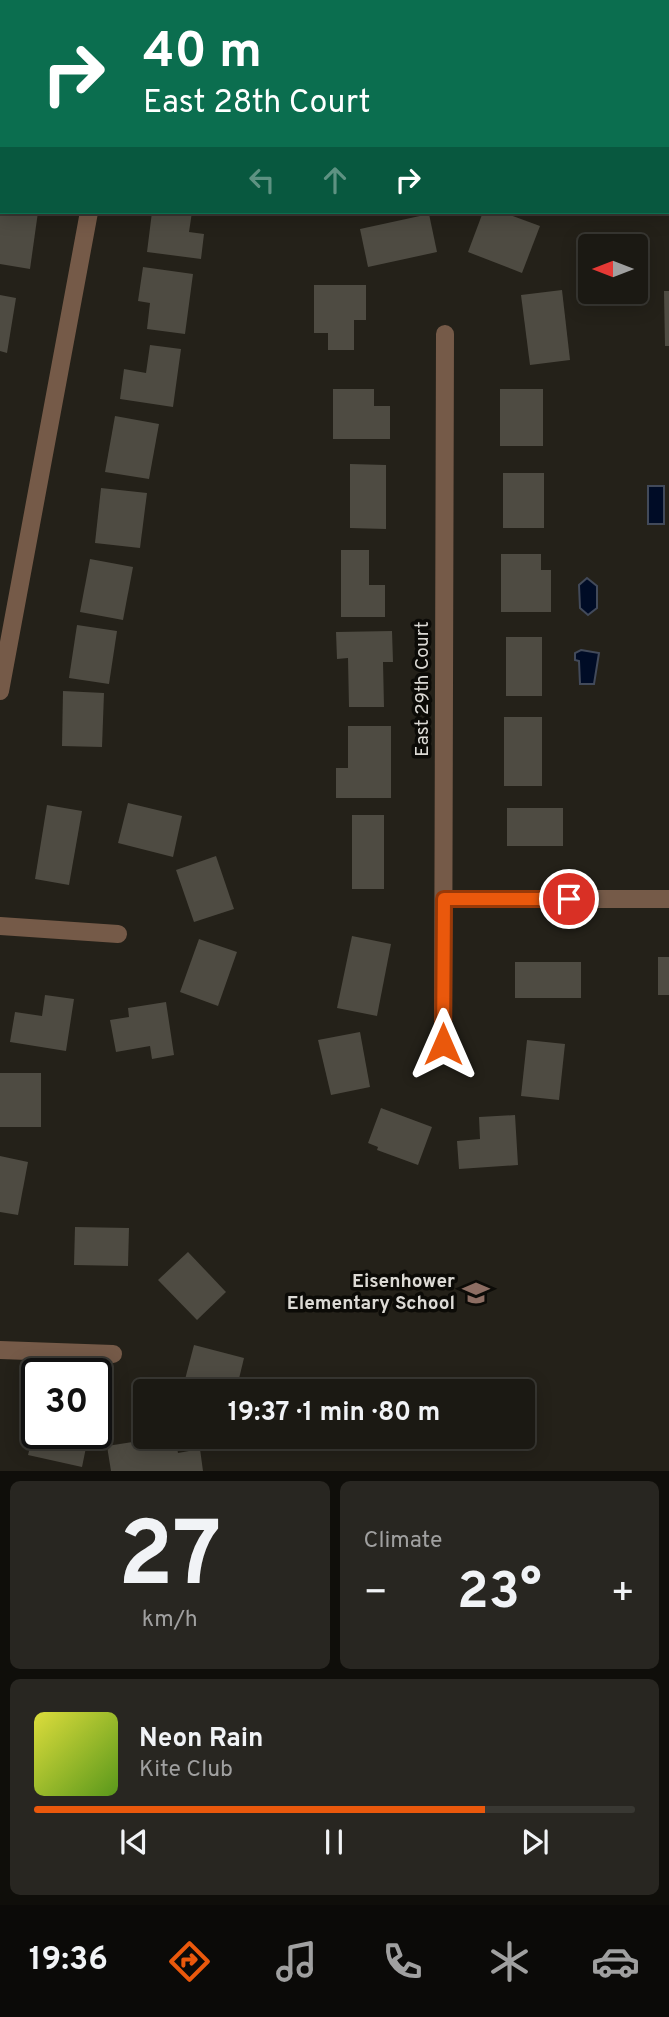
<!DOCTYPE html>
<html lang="en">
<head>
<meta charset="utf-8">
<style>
	:root { --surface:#1b1913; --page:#282621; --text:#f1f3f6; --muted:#a0a0a0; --line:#393833; --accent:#ea580c }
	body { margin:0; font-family:Overpass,sans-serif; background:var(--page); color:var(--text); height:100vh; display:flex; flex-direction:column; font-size:26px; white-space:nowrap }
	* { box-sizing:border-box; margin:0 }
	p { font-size:23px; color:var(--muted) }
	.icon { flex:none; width:38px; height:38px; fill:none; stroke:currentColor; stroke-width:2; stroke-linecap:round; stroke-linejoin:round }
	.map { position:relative; height:1471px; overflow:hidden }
	.drawer { display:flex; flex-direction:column; gap:10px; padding:10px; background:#0f0e0a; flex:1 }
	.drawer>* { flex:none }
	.banner { position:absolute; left:0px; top:0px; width:670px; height:214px; box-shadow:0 4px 18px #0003,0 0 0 2px var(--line); background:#0b6e4f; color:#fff; overflow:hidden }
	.needle { width:46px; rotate:270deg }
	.fabs { position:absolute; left:578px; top:234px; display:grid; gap:14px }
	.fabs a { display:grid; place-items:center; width:70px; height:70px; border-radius:7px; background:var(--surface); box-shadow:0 4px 18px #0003,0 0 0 2px var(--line); font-size:35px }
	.speed { position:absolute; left:21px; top:1358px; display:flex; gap:14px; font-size:35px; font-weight:700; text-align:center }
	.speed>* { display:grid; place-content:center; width:91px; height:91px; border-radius:50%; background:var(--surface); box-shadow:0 4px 18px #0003,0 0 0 2px var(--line); line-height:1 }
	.speed .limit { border:4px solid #111; border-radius:10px; background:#fff; color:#111 }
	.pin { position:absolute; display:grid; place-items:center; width:60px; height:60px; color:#fff; margin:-30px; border:4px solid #fff; border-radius:50%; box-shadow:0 2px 7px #0007 }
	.me { position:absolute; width:77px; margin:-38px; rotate:0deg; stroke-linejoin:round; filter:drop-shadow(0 0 5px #0008) }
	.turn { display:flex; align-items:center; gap:24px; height:147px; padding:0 28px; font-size:32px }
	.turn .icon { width:91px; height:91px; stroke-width:2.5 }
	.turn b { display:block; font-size:49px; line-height:60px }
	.lanes { display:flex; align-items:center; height:66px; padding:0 28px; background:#0003; justify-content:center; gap:35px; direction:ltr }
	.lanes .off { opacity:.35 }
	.big { font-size:52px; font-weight:700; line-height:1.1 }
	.drawer .widget { flex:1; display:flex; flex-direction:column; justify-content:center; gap:10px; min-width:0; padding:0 24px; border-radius:10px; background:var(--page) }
	.drawer .dial { align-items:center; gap:0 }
	.dial b { font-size:91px; line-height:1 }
	.song { display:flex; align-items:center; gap:21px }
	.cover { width:84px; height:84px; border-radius:10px; background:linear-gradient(135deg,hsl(60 70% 55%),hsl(90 70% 35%)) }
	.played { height:7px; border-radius:4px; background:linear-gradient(90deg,var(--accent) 75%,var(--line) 75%) }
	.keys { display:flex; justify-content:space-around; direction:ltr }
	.heat { display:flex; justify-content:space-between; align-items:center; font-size:38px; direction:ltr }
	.drawer .tiles { flex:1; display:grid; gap:10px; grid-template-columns:1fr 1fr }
	.widget:last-child { grid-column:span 2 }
	.trip { position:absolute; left:133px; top:1379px; width:402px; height:70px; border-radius:7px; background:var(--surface); box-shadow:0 4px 18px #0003,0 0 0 2px var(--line); font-weight:700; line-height:70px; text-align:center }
	.menu { display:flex; height:112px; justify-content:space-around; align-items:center; background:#0b0a08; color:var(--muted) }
	.menu .icon { width:49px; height:49px }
	.menu .selected { color:var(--accent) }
	.menu b { font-size:32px; color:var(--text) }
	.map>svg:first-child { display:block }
	.water { fill:#000c26; stroke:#424a5a; stroke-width:2 }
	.building { fill:#4e4b42 }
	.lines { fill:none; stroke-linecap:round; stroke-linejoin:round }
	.street { stroke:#755a48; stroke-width:18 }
	.route-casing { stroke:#983908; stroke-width:18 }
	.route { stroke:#ea580c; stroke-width:12 }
	.labels { text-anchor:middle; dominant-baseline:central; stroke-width:7; stroke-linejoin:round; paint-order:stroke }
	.street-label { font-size:19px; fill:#dcdad5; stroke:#0c0b07 }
	.poi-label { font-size:19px; font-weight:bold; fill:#dcdad5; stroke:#0c0b07; text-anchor:end }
</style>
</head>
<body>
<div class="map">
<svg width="669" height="1471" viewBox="0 0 669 1471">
	<rect width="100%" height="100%" fill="#242119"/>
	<g class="water">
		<rect x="648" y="486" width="16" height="38"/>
		<path d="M587,578L597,586V608L588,615L580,608L579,585Z"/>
		<path d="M581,650L599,653L594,684H580L579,661L575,660V653Z"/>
	</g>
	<g class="building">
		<path d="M0,212H38L30,269L0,264Z"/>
		<path d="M152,212H192L189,232L204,234L201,259L147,252Z"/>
		<path d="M483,212H502L540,226L522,273L468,252Z"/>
		<path d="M429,214L437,252L368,267L360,229Z"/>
		<path d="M143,267L193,274L185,334L147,329L150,303L138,301Z"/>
		<path d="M314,285H366V320H354V350H328V333H314Z"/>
		<path d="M562,290L570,360L530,365L521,295Z"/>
		<path d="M664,291H669V346H665Z"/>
		<path d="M0,295L16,298L7,353L0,351Z"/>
		<path d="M150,345L181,349L173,407L120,399L124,369L146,373Z"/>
		<path d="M333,389H374V406H390V439H333Z"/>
		<rect x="500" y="389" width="43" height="57"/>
		<path d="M115,416L159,424L149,479L105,472Z"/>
		<path d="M350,464L386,465V529L350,528Z"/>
		<rect x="503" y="473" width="41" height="55"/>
		<path d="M101,488L147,493L140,548L95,543Z"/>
		<path d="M341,550H369V585H385V617H341Z"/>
		<path d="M501,554H541V570H551V612H501Z"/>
		<path d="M90,559L133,567L123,620L80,612Z"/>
		<path d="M77,625L117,631L109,684L69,678Z"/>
		<path d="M392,631L393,662H383L384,707H349L348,658L337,659L336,632Z"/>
		<rect x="506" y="637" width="36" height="59"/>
		<path d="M63,691L104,693L102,747L62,746Z"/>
		<rect x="504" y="717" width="38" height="69"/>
		<path d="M348,726H391V798H336V768H348Z"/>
		<path d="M128,803L182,816L173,857L118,843Z"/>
		<path d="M47,805L82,811L69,885L35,879Z"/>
		<rect x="507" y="808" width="56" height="38"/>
		<rect x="352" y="815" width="32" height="74"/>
		<path d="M216,856L234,909L194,922L176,870Z"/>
		<path d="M352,936L391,944L377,1016L337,1008Z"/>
		<path d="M199,939L237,952L218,1006L180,992Z"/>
		<rect x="658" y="957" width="11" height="38"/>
		<rect x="515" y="962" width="66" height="36"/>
		<path d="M45,995L74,999L66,1051L10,1042L15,1012L42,1016Z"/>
		<path d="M166,1002L174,1055L152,1059L150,1046L116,1052L110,1020L129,1017L128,1008Z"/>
		<path d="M360,1032L370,1087L331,1095L318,1040Z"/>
		<path d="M527,1040L565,1044L559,1100L521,1096Z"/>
		<rect x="0" y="1073" width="41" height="54"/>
		<path d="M381,1108L432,1127L418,1165L377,1150L378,1147L368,1143Z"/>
		<path d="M515,1115L518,1165L459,1169L457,1141L480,1139L479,1117Z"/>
		<path d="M0,1156L28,1162L18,1215L0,1212Z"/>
		<path d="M75,1227L129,1228L128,1266L74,1265Z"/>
		<path d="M188,1252L226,1292L197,1320L158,1280Z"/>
		<path d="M194,1345L244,1358L236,1391H182Z"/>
		<path d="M37,1419V1433H89L82,1467L28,1455Z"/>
		<path d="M145,1429V1437H175L178,1453L200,1449L203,1471H111L107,1446L139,1441L138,1430Z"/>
	</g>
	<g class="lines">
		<g class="street">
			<path d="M334,0L425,2"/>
			<path d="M149,2L158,0"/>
			<path d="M668,7H669"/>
			<path d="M0,691L89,212"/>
			<path d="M444,899H669"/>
			<path d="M0,926L118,934"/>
			<path d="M443,1044L445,334"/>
			<path d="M0,1350L113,1354"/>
		</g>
	</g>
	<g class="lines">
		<g class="route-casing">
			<path id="route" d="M443,1044L444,899H569"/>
		</g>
		<use href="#route" class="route"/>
	</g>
	<defs>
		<g id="school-bare" transform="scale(2.1)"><path d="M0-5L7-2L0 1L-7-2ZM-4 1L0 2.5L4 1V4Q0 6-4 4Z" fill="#8d6e63" stroke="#0c0b07" stroke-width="2.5" paint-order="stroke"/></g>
	</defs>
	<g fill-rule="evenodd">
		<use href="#school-bare" x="476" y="1293"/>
	</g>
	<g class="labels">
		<g class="street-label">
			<text transform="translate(423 689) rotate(-90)">East 29th Court</text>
		</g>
		<g class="poi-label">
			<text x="455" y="1282">Eisenhower<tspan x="455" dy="22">Elementary School</tspan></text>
		</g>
	</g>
</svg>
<div class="fabs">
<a><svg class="needle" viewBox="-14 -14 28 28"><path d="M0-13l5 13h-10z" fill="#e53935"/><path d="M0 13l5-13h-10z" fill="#a0a0a0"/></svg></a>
</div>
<div class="speed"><div class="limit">30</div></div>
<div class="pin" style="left:569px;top:899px;background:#d93025"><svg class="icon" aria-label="arrive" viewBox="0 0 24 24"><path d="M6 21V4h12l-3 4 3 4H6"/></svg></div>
<svg class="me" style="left:443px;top:1044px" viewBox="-20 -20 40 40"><path d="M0-17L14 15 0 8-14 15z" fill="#ea580c" stroke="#fff" stroke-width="4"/></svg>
<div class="trip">19:37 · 1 min · 80 m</div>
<div class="banner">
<div class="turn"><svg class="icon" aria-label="right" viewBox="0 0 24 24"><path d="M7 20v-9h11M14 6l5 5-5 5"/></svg><div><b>40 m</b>East 28th Court</div></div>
<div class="lanes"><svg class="icon off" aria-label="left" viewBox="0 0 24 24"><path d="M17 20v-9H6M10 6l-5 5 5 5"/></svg><svg class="icon off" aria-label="ahead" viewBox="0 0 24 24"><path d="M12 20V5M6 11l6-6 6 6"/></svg><svg class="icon" aria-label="right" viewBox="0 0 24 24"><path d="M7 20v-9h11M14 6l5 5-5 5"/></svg></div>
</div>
</div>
<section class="drawer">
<div class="tiles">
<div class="widget dial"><b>27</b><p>km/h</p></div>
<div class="widget"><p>Climate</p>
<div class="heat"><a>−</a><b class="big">23°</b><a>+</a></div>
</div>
<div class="widget">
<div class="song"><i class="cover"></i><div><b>Neon Rain</b><p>Kite Club</p></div></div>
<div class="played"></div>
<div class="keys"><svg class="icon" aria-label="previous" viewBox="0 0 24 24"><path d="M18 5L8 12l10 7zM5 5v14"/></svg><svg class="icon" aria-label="pause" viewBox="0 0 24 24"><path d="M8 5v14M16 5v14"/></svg><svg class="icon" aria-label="next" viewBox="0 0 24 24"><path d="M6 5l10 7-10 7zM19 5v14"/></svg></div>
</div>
</div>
</section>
<nav class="menu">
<b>19:36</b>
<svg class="icon selected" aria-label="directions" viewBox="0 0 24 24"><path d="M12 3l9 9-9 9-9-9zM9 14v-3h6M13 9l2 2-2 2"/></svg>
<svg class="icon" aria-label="music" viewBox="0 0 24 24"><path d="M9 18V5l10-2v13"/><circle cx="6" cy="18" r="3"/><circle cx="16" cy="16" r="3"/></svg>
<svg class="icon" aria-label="phone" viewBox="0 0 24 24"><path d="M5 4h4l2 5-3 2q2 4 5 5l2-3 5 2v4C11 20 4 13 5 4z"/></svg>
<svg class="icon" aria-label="climate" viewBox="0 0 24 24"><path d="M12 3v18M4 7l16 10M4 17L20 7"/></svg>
<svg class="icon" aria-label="car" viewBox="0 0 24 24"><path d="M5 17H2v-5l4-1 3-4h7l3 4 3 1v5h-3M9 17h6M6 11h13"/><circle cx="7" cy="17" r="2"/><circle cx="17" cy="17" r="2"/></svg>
</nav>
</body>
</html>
